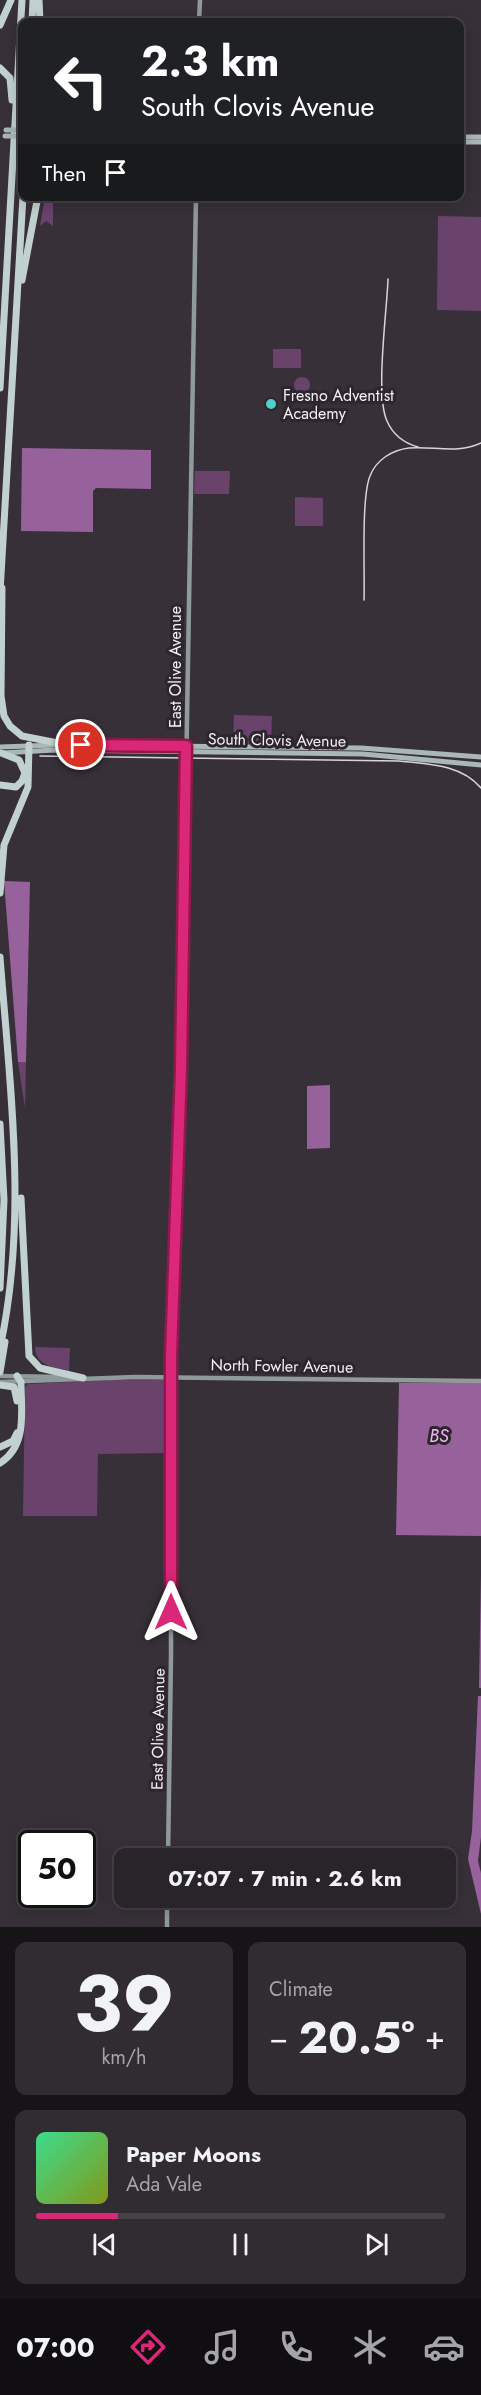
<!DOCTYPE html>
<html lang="en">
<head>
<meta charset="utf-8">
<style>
	:root { --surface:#29242a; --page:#312c32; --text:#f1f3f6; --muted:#a5a4a8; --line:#454147; --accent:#db2777 }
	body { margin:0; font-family:Jost,sans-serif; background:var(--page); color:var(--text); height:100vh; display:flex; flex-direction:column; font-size:22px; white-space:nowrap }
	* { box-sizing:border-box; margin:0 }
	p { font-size:20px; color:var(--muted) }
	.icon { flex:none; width:33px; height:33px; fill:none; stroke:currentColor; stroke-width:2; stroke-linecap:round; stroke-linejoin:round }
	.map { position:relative; height:1927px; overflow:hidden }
	.sheet { display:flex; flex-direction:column; gap:15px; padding:15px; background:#171417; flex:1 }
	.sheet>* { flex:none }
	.guide { position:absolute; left:18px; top:18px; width:446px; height:183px; border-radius:12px; box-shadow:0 3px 15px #0003,0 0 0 2px var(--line); background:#202124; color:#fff; overflow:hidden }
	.speed { position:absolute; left:18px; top:1830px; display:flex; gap:12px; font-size:30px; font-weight:700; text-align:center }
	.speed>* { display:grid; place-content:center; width:78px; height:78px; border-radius:50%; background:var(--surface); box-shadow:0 3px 15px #0003,0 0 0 2px var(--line); line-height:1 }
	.speed .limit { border:3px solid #111; border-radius:9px; background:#fff; color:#111 }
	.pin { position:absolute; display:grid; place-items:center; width:51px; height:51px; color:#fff; margin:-26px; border:3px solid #fff; border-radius:50%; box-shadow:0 2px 6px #0007 }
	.me { position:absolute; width:66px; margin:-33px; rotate:0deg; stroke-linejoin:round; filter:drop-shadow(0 0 4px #0008) }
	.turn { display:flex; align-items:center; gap:21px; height:126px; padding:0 24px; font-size:27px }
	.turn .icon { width:78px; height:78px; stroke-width:2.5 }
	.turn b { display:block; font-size:42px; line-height:51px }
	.then { display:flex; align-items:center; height:57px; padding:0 24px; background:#0003; gap:12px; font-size:22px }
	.big { font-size:45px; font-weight:700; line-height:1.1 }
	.sheet .widget { flex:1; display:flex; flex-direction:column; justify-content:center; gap:9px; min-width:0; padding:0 21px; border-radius:12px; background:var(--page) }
	.sheet .dial { align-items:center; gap:0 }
	.dial b { font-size:78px; line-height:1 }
	.song { display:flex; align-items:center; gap:18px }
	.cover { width:72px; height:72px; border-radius:9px; background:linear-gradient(135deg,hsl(150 70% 55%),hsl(70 70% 35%)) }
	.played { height:6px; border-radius:3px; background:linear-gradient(90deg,var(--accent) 20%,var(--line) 20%) }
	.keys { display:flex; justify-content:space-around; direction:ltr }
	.heat { display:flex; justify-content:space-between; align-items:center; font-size:33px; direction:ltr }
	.sheet .tiles { flex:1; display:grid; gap:15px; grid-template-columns:1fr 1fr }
	.widget:last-child { grid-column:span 2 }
	.trip { position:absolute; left:114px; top:1848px; width:342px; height:60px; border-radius:12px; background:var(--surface); box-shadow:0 3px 15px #0003,0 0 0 2px var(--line); font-weight:700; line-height:60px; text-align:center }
	.tabs { display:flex; height:96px; justify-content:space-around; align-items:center; background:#100e11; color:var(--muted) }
	.tabs .icon { width:42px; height:42px }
	.tabs .selected { color:var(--accent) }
	.tabs b { font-size:27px; color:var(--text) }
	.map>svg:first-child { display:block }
	.green { fill:#69436c }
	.water { fill:#97619c }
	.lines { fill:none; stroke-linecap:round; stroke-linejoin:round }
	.secondary { stroke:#909a9a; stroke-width:4.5 }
	.primary { stroke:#aab7b7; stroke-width:5 }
	.motorway { stroke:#c1d1d0; stroke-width:7 }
	.rail { stroke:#dad4da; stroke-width:1.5 }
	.primary-bridge { stroke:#aab7b7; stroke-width:5 }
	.route-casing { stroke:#8e194d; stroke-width:15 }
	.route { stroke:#db2777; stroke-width:10 }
	.poi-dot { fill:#52cdcd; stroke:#2d262e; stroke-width:2 }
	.labels { text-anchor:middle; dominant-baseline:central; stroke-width:6; stroke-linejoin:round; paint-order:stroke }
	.poi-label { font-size:16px; fill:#f4eff4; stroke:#2d262e; text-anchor:start }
	.street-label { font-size:16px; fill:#f4eff4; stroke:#2d262e }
	.water-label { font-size:18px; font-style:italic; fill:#f3b7f9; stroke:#2d262e }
</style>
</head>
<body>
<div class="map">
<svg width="481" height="1927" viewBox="0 0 481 1927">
	<rect width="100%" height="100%" fill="#373038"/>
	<g class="green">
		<path d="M459,97H464L461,133H459Z"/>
		<path d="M45,197H53V226L46,221L40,226Z"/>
		<path d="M438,216L481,217V311L437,310Z"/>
		<rect x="273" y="349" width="28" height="19"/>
		<circle cx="302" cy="385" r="8"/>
		<path d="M195,471H230L229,494H194Z"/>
		<path d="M295,497L323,498V526H295Z"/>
		<path d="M234,715L272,716L271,744H233Z"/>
		<path d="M18,1062H26L25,1108Z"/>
		<path d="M35,1347L70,1348L69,1371C53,1367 36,1366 35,1347Z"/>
		<path d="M111,1380H164L167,1382L169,1453L98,1454L97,1516H23L25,1387L28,1384Z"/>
	</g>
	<g class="water">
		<path d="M22,448L151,450V489L96,488L93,491V532L21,531Z"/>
		<path d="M4,881L30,882L26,1062H18Z"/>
		<path d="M330,1085V1148L307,1149V1086Z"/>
		<path d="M399,1383H481V1536L396,1535Z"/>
		<path d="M481,1574V1688H479Z"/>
		<path d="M478,1696H481V1837L478,1861L481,1873V1914L468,1859L472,1831Z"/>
	</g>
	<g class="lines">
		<g class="secondary">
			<path d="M199,22L200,0"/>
			<path d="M0,1376L66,1377"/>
			<path d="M0,1382L135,1377L481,1381"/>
			<path d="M168,1858L171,1656V1356L181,1068L196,196"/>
			<path d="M167,1927V1898"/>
		</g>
		<g class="primary">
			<path d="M459,137H481"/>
			<path d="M459,142H481"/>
			<path d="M65,745L361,748L481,757"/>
			<path d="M0,747L55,745"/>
			<path d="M2,753L54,750L363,754L481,765"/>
		</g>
		<g class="motorway">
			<path d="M39,0L40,22"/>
			<path d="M32,22L33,0"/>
			<path d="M0,25L11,0"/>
			<path d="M0,68L10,78L12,100"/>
			<path d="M22,280L38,196"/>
			<path d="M0,388L22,0"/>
			<path d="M2,588L1,696L4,716L10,726L22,736L68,745"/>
			<path d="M0,592L23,196"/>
			<path d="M0,785L16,787L22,781L25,773L19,760L1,753"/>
			<path d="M0,893L4,845L28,787L29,745"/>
			<path d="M0,957C10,1088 28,1219 0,1348"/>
			<path d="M0,1124L4,1200L0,1288"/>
			<path d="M21,1198L29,1356L40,1368L83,1378"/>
			<path d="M0,1372L5,1342"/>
			<path d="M0,1385L14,1387L17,1401"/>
			<path d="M0,1447L13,1441L17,1433"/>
			<path d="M0,1463C28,1445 21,1411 21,1382L17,1376"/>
		</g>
		<g class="rail">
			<path d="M388,279C387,311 375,395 387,421C393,435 404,443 418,447"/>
			<path d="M364,600C365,572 361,498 370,476C376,460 392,450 409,448C433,446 459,454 481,443"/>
			<path d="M40,756L399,761C427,764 461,764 481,788"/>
		</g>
		<g class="primary-bridge">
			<path d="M6,130H22"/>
			<path d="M5,136H22"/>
		</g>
	</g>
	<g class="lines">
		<g class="route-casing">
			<path id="route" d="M81,745L186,746L181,1068L171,1356V1612"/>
		</g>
		<use href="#route" class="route"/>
	</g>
	<circle class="poi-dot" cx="271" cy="404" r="6"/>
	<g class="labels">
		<g class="poi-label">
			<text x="283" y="395">Fresno Adventist<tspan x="283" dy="18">Academy</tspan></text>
		</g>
		<g class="street-label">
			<text transform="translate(175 667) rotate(-90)">East Olive Avenue</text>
			<text transform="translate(277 740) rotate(1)">South Clovis Avenue</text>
			<text transform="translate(282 1366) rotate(1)">North Fowler Avenue</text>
			<text transform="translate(158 1729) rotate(-89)">East Olive Avenue</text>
		</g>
		<g class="water-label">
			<text x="439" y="1436">BS</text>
		</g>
	</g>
</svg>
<div class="speed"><div class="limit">50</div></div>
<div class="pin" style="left:81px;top:745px;background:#d93025"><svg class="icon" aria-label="arrive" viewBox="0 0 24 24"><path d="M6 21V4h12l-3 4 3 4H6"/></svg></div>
<svg class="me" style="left:171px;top:1612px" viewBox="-20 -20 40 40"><path d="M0-17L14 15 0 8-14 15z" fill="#db2777" stroke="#fff" stroke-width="4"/></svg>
<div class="trip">07:07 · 7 min · 2.6 km</div>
<div class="guide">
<div class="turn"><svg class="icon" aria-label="left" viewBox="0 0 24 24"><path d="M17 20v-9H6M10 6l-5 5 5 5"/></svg><div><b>2.3 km</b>South Clovis Avenue</div></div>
<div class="then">Then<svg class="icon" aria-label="arrive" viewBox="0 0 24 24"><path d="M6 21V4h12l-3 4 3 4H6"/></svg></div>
</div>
</div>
<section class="sheet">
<div class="tiles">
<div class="widget dial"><b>39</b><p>km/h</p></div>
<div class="widget"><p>Climate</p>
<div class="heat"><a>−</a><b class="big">20.5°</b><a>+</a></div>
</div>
<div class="widget">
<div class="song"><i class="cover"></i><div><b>Paper Moons</b><p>Ada Vale</p></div></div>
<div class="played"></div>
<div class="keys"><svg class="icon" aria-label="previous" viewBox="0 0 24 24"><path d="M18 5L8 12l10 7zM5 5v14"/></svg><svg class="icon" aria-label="pause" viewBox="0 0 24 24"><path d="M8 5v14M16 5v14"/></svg><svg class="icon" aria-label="next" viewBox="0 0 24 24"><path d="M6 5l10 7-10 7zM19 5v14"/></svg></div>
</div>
</div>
</section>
<nav class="tabs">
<b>07:00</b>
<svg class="icon selected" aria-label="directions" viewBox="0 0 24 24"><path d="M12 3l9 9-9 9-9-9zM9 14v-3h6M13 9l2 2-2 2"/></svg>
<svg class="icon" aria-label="music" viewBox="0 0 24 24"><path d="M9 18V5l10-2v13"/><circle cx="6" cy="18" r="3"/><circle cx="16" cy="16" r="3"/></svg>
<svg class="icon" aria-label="phone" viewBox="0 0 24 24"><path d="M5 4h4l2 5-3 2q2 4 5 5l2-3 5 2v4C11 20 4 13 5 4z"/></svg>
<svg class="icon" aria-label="climate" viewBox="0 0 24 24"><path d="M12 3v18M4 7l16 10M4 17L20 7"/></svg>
<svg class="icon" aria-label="car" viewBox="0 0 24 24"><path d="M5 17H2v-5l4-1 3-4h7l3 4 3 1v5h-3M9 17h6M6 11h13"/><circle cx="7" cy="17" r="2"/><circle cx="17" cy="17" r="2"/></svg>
</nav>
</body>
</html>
